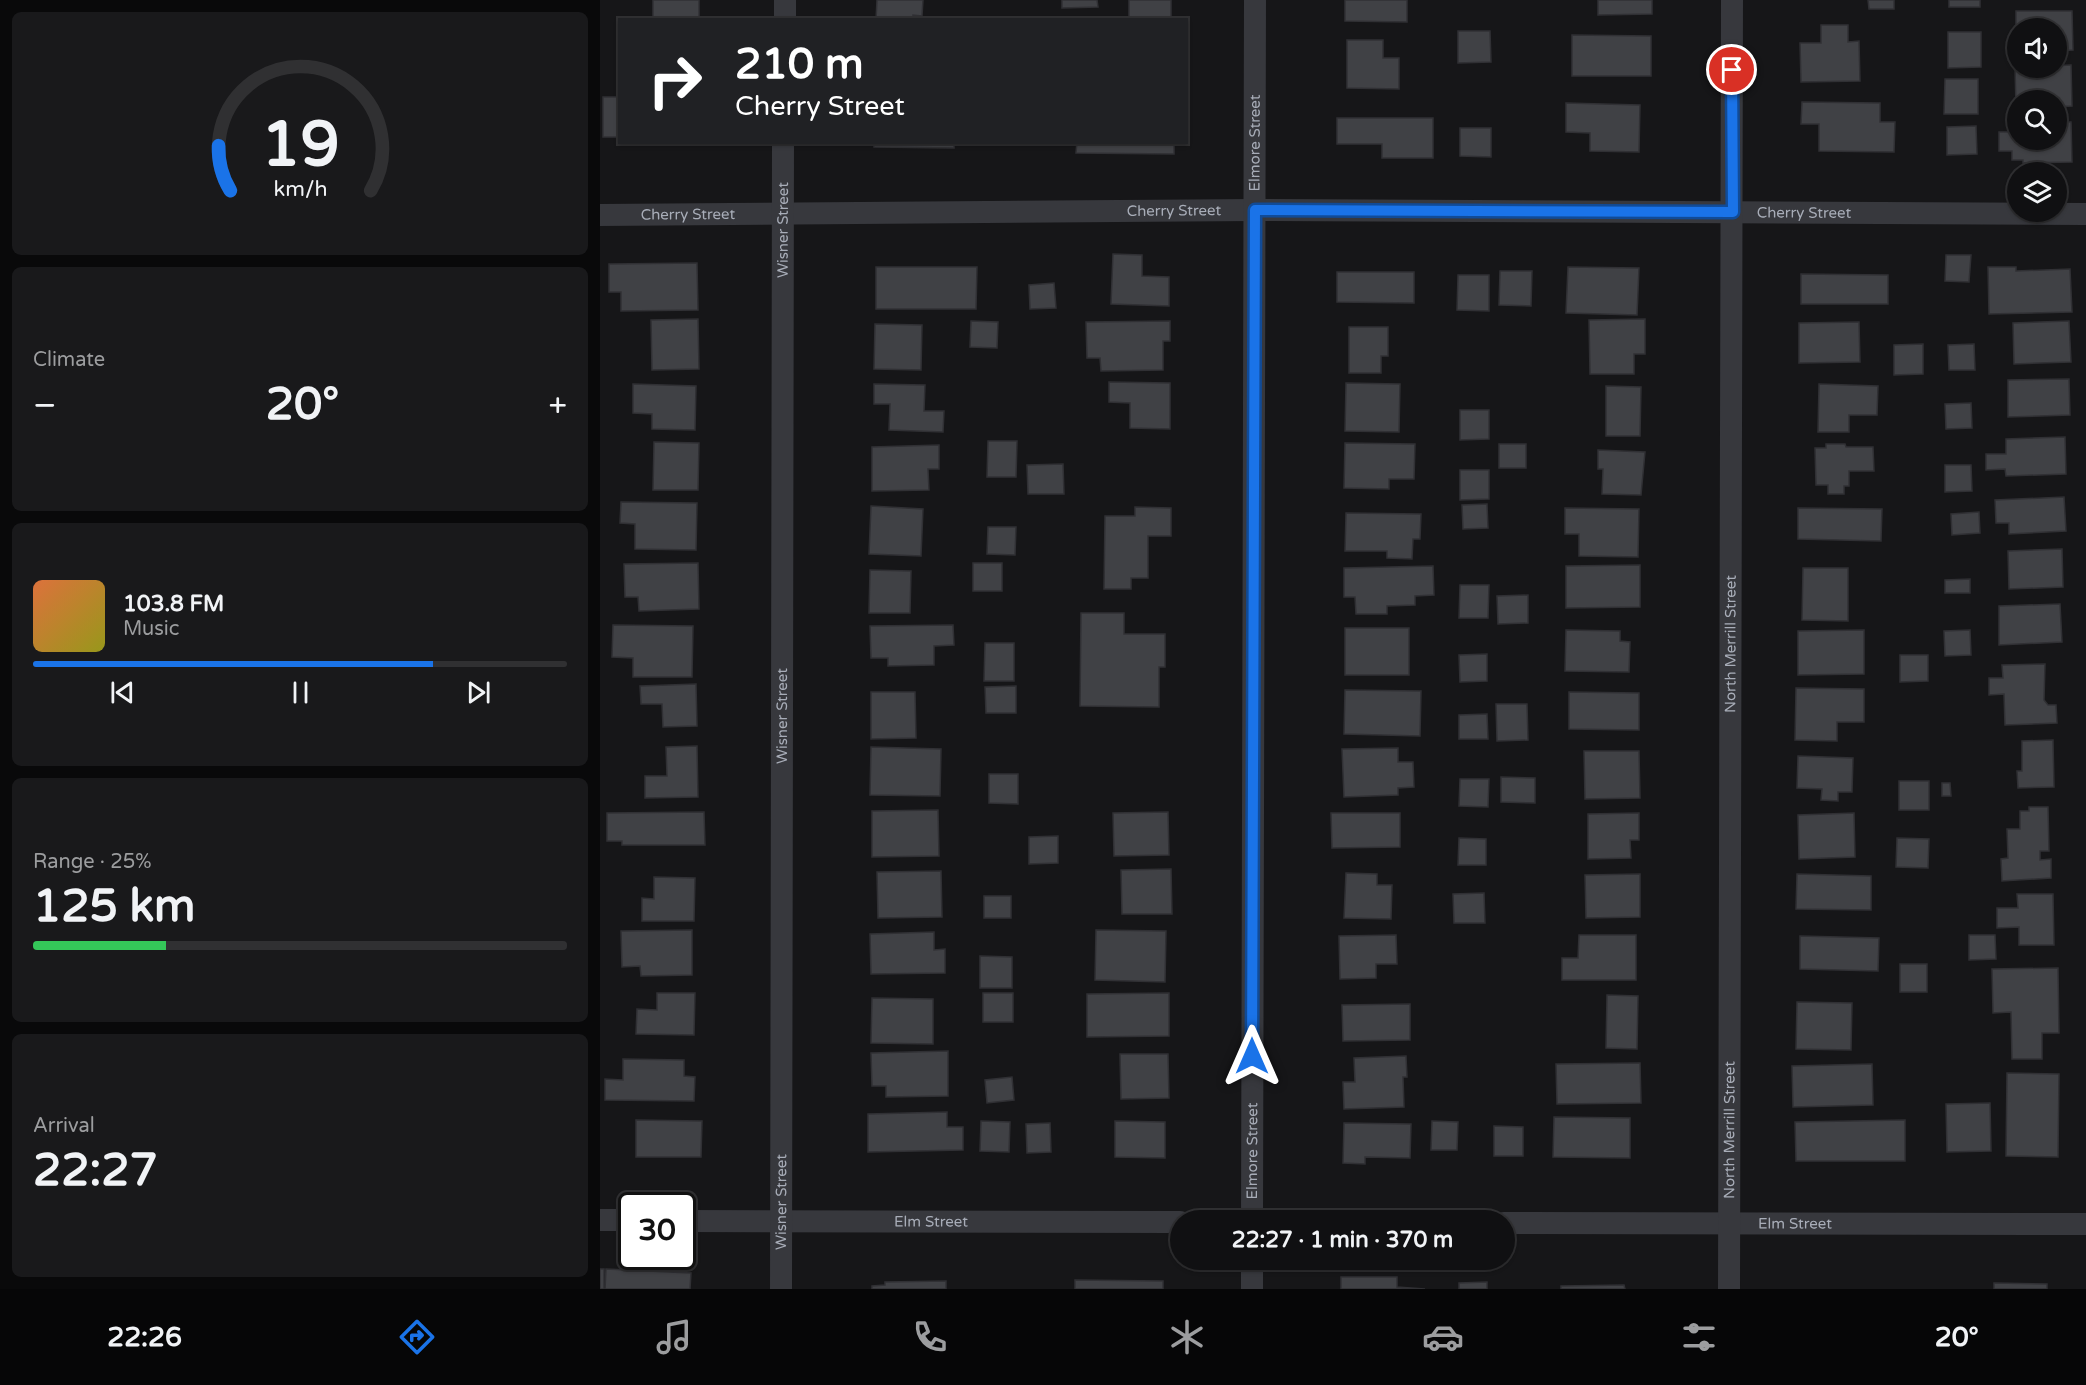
<!DOCTYPE html>
<html lang="en">
<head>
<meta charset="utf-8">
<style>
	:root { --surface:#101012; --page:#19191b; --text:#f1f3f6; --muted:#9c9d9f; --line:#303032; --accent:#1a73e8 }
	body { margin:0; font-family:"Varela Round",sans-serif; background:var(--page); color:var(--text); height:100vh; display:flex; flex-direction:column; font-size:22px; white-space:nowrap }
	* { box-sizing:border-box; margin:0 }
	p { font-size:20px; color:var(--muted) }
	.icon { flex:none; width:33px; height:33px; fill:none; stroke:currentColor; stroke-width:2; stroke-linecap:round; stroke-linejoin:round }
	.map { position:relative; flex:1; overflow:hidden }
	.sheet { display:flex; flex-direction:column; gap:12px; padding:12px; background:#09090a; width:600px }
	.sheet>* { flex:none }
	.guide { position:absolute; left:18px; top:18px; width:570px; height:126px; border-radius:0px; box-shadow:0 2px 4px #0004,0 0 0 2px var(--line); background:#202124; color:#fff; overflow:hidden }
	.fabs { position:absolute; left:1407px; top:18px; display:grid; gap:12px }
	.fabs a { display:grid; place-items:center; width:60px; height:60px; border-radius:50%; background:var(--surface); box-shadow:0 2px 4px #0004,0 0 0 2px var(--line); font-size:30px }
	.speed { position:absolute; left:18px; top:1192px; display:flex; gap:12px; font-size:30px; font-weight:700; text-align:center }
	.speed>* { display:grid; place-content:center; width:78px; height:78px; border-radius:50%; background:var(--surface); box-shadow:0 2px 4px #0004,0 0 0 2px var(--line); line-height:1 }
	.speed .limit { border:3px solid #111; border-radius:9px; background:#fff; color:#111 }
	.pin { position:absolute; display:grid; place-items:center; width:51px; height:51px; color:#fff; margin:-26px; border:3px solid #fff; border-radius:50%; box-shadow:0 2px 6px #0007 }
	.me { position:absolute; width:66px; margin:-33px; rotate:0deg; stroke-linejoin:round; filter:drop-shadow(0 0 4px #0008) }
	.turn { display:flex; align-items:center; gap:21px; height:126px; padding:0 18px; font-size:27px }
	.turn .icon { width:78px; height:78px; stroke-width:2.5 }
	.turn b { display:block; font-size:42px; line-height:51px }
	.big { font-size:45px; font-weight:800; line-height:1.1 }
	.sheet .card { flex:1; display:flex; flex-direction:column; justify-content:center; gap:9px; min-width:0; padding:0 21px; border-radius:9px; background:var(--page) }
	.sheet .dial { align-items:center; gap:0 }
	.dial svg { height:156px; overflow:visible; fill:none; stroke:var(--line); stroke-width:7; stroke-linecap:round; text-anchor:middle }
	.dial text { fill:var(--text); stroke:none }
	.song { display:flex; align-items:center; gap:18px }
	.cover { width:72px; height:72px; border-radius:9px; background:linear-gradient(135deg,hsl(20 70% 55%),hsl(60 70% 35%)) }
	.played { height:6px; border-radius:3px; background:linear-gradient(90deg,var(--accent) 75%,var(--line) 75%) }
	.keys { display:flex; justify-content:space-around; direction:ltr }
	.heat { display:flex; justify-content:space-between; align-items:center; font-size:33px; direction:ltr }
	.charge { height:9px; border-radius:4px; background:linear-gradient(90deg,#34c759 25%,var(--line) 0) }
	.trip { position:absolute; left:570px; top:1210px; width:345px; height:60px; border-radius:30px; background:var(--surface); box-shadow:0 2px 4px #0004,0 0 0 2px var(--line); font-weight:800; line-height:60px; text-align:center }
	.menu { display:flex; height:96px; justify-content:space-around; align-items:center; background:#060607; color:var(--muted) }
	.menu .icon { width:42px; height:42px }
	.menu .on { color:var(--accent) }
	.menu b { font-size:27px; color:var(--text) }
	main { display:flex; flex:1; min-height:0 }
	.map>svg:first-child { display:block }
	.building { fill:#404145; stroke:#303034; stroke-width:1.5 }
	.lines { fill:none; stroke-linecap:round; stroke-linejoin:round }
	.street { stroke:#37383d; stroke-width:22 }
	.route-casing { stroke:#114b97; stroke-width:15 }
	.route { stroke:#1a73e8; stroke-width:10 }
	.labels { text-anchor:middle; dominant-baseline:central; stroke-width:6; stroke-linejoin:round; paint-order:stroke }
	.street-label { font-size:15px; fill:#a8adb8; stroke:#111113 }
</style>
</head>
<body>
<main>
<section class="sheet">
<div class="card dial"><svg viewBox="0 0 100 80">
<path d="M14 69A42 42 0 1 1 86 69"/>
<path d="M14 69A42 42 0 0 1 8 46" stroke="#1a73e8"/>
<text x="50" y="56" font-size="32" font-weight="700">19</text>
<text x="50" y="72" font-size="11">km/h</text>
</svg></div>
<div class="card"><p>Climate</p>
<div class="heat"><a>−</a><b class="big">20°</b><a>+</a></div>
</div>
<div class="card">
<div class="song"><i class="cover"></i><div><b>103.8 FM</b><p>Music</p></div></div>
<div class="played"></div>
<div class="keys"><svg class="icon" aria-label="previous" viewBox="0 0 24 24"><path d="M18 5L8 12l10 7zM5 5v14"/></svg><svg class="icon" aria-label="pause" viewBox="0 0 24 24"><path d="M8 5v14M16 5v14"/></svg><svg class="icon" aria-label="next" viewBox="0 0 24 24"><path d="M6 5l10 7-10 7zM19 5v14"/></svg></div>
</div>
<div class="card"><p>Range · 25%</p><b class="big">125 km</b><div class="charge"></div></div>
<div class="card"><p>Arrival</p><b class="big">22:27</b></div>
</section>
<div class="map">
<svg width="1486" height="1289" viewBox="0 0 1486 1289">
	<rect width="100%" height="100%" fill="#161618"/>
	<g class="building">
		<rect x="53" y="0" width="46" height="20"/>
		<path d="M277,0H323L322,16L313,15V20H276Z"/>
		<path d="M462,0H497L498,7L462,8Z"/>
		<rect x="529" y="0" width="42" height="20"/>
		<path d="M745,0H807V22L745,21Z"/>
		<path d="M998,0H1052V14L998,15Z"/>
		<path d="M1268,0H1294V9H1269Z"/>
		<rect x="1349" y="0" width="31" height="7"/>
		<path d="M1416,11H1472L1473,50L1456,51V28H1418L1416,51Z"/>
		<path d="M1221,25H1248V42L1259,41L1260,81L1201,82L1200,43H1221Z"/>
		<path d="M858,31H890L891,62L858,63Z"/>
		<path d="M1348,32H1381V67L1348,68Z"/>
		<path d="M972,35L1051,36V76H972Z"/>
		<path d="M747,40H783V58H799V89L747,88Z"/>
		<path d="M1471,65L1472,106L1456,107V100H1418L1416,108L1415,67Z"/>
		<path d="M1345,79H1378V114H1344Z"/>
		<rect x="3" y="97" width="17" height="40"/>
		<path d="M1202,102L1280,103V122H1295L1294,152L1219,151V124H1201Z"/>
		<path d="M966,103L1040,105L1039,152L990,151V133L966,132Z"/>
		<path d="M737,118H833V158H782V144H737Z"/>
		<path d="M1418,122V140H1456V122H1471L1472,162L1423,163V160H1412V151H1399V132H1412V123Z"/>
		<path d="M1376,126L1377,154L1347,155V127Z"/>
		<path d="M860,128H891V157L860,156Z"/>
		<path d="M274,142H354V148L274,147Z"/>
		<path d="M477,142H574V154L476,153Z"/>
		<path d="M513,254L542,255V276L569,277V306L511,304Z"/>
		<path d="M1346,255H1371L1369,282L1345,281Z"/>
		<path d="M97,263L98,310L21,311V292H9V264Z"/>
		<path d="M276,267H377L376,309H276Z"/>
		<path d="M968,267L1039,268L1037,315L966,313Z"/>
		<path d="M1388,267H1416V271L1470,269L1472,312L1389,314Z"/>
		<path d="M900,271H932L931,306L899,305Z"/>
		<path d="M737,272H814V303L737,302Z"/>
		<path d="M1201,274L1288,275V304H1201Z"/>
		<path d="M858,275H889V311L857,310Z"/>
		<path d="M454,283L456,308L430,309L429,285Z"/>
		<path d="M98,319L99,369L52,370L51,320Z"/>
		<path d="M1045,319V354H1034V374H990L989,320Z"/>
		<path d="M371,321L398,322L397,348L370,347Z"/>
		<path d="M570,321V341H563V370L501,371L500,358H487L486,322Z"/>
		<path d="M1469,321L1471,362L1414,364L1413,323Z"/>
		<path d="M1259,322L1260,362L1199,363V323Z"/>
		<path d="M275,324L322,325L321,370L274,369Z"/>
		<path d="M749,327H788V356H781V373H749Z"/>
		<path d="M1323,344V374L1294,375V345Z"/>
		<path d="M1374,344L1375,370H1349L1348,345Z"/>
		<path d="M1469,379L1470,415L1408,417V380Z"/>
		<path d="M509,382L570,383V429L530,428V403L509,402Z"/>
		<path d="M746,383L800,384L799,432L745,431Z"/>
		<path d="M33,384L96,386L95,430L52,429V414L33,413Z"/>
		<path d="M274,384L325,385L324,411H344L343,432L289,430L290,404H274Z"/>
		<path d="M1219,384L1278,386L1277,415H1249V432H1218Z"/>
		<path d="M1006,386L1041,387L1040,436H1006Z"/>
		<path d="M1371,403L1372,428L1346,429L1345,404Z"/>
		<path d="M860,410H889V439L860,440Z"/>
		<path d="M1465,437L1466,474L1406,476L1405,469L1386,470V454H1406V439Z"/>
		<path d="M388,441H417L416,477H387Z"/>
		<path d="M54,442L99,443L98,490H53Z"/>
		<path d="M745,443L815,444L814,479H789V489L744,488Z"/>
		<rect x="899" y="444" width="27" height="24"/>
		<path d="M1226,444H1245L1246,447H1273L1274,471H1249V486H1244V494H1228V485H1216L1215,448H1226Z"/>
		<path d="M339,445V469H328L329,490L272,491V447Z"/>
		<path d="M998,450L1045,452L1041,495L1002,494L1003,469H998Z"/>
		<path d="M463,464L464,494H428L427,465Z"/>
		<path d="M1345,465H1371L1372,491L1345,492Z"/>
		<path d="M860,470H889V499L860,500Z"/>
		<path d="M1464,497L1466,531L1409,534V523H1396L1395,500Z"/>
		<path d="M21,502L97,503L96,550L35,549V524L20,523Z"/>
		<path d="M887,504L888,528L863,529L862,505Z"/>
		<path d="M271,506L323,509L321,556L269,554Z"/>
		<path d="M535,507L571,508V536H548V578H531V589H504L505,516H535Z"/>
		<path d="M965,508L1039,509L1038,557L979,556V534H965Z"/>
		<path d="M1198,508L1282,509L1281,541L1198,539Z"/>
		<path d="M1379,512L1380,533L1352,535L1351,514Z"/>
		<path d="M746,513L821,514L820,539H813L812,559L787,558V551H745Z"/>
		<path d="M388,527H416L415,555L387,554Z"/>
		<path d="M1462,549L1463,587L1409,589L1408,551Z"/>
		<path d="M98,563L99,609L39,611L38,597H25L24,564Z"/>
		<rect x="373" y="563" width="29" height="28"/>
		<path d="M1040,565V607L966,608V566Z"/>
		<path d="M833,566L834,595L815,596V605L787,606V614H756L755,597H744V568Z"/>
		<path d="M1203,568H1248V621L1202,620Z"/>
		<path d="M270,570L311,571L310,613H269Z"/>
		<path d="M1370,579V593H1345V580Z"/>
		<path d="M860,585H889L888,618H859Z"/>
		<path d="M928,595V623L898,624L897,596Z"/>
		<path d="M1460,604L1462,642L1399,645V606Z"/>
		<path d="M481,613H524V634H565V667H559V707L480,706Z"/>
		<path d="M13,625L93,626L92,677H33V658L12,657Z"/>
		<path d="M353,625L354,645L334,646V665L288,666V658H271L270,626Z"/>
		<rect x="745" y="628" width="64" height="47"/>
		<path d="M966,630L1020,631V641L1030,642L1029,672L965,671Z"/>
		<path d="M1264,630V674L1198,675V631Z"/>
		<path d="M1370,630L1371,655L1345,656L1344,631Z"/>
		<path d="M385,643H414V681H384Z"/>
		<path d="M887,654V681L860,682L859,655Z"/>
		<path d="M1300,655H1328V681L1300,682Z"/>
		<path d="M1445,664L1444,700L1448,705H1456L1457,723L1405,725L1404,694L1389,695V678H1403L1402,665Z"/>
		<path d="M96,684L97,726L63,727L62,704H41L40,686Z"/>
		<path d="M416,686V713H386L385,687Z"/>
		<path d="M1196,688L1264,689V722H1237V741L1195,740Z"/>
		<path d="M745,690L821,691L820,736L744,734Z"/>
		<path d="M271,692H315L316,738L271,739Z"/>
		<path d="M969,692L1039,693V730L969,729Z"/>
		<path d="M896,704H927L928,740L897,741Z"/>
		<path d="M887,714L888,739H859V715Z"/>
		<path d="M1453,740L1454,787L1418,788L1417,771H1422V741Z"/>
		<path d="M97,746L98,797L45,798V776H67L66,747Z"/>
		<path d="M271,747L341,749L340,796L270,795Z"/>
		<path d="M798,748V762H813L814,787L798,788V795L744,797L742,749Z"/>
		<path d="M984,751H1039L1040,798L985,799Z"/>
		<path d="M1198,756L1253,758L1252,792H1238V801L1221,800L1222,789L1197,788Z"/>
		<path d="M389,774H418V804L389,803Z"/>
		<path d="M901,777L935,778V803L901,802Z"/>
		<path d="M860,779H889L888,807L859,806Z"/>
		<rect x="1299" y="781" width="30" height="29"/>
		<path d="M1342,783H1350L1351,796H1342Z"/>
		<path d="M1429,807H1448L1449,851H1440V860L1451,859V878L1402,881L1401,859L1408,858L1407,829H1420V811H1429Z"/>
		<path d="M338,810L339,856L272,857V811Z"/>
		<path d="M104,812L105,845H22V841H7V813Z"/>
		<path d="M568,812L569,855L514,856L513,813Z"/>
		<path d="M731,813H800V847L732,848Z"/>
		<path d="M1039,813V840H1030L1031,858L988,859V814Z"/>
		<path d="M1254,813L1255,857L1199,859L1198,815Z"/>
		<path d="M458,836V863L429,864V837Z"/>
		<path d="M859,838L886,839V865H858Z"/>
		<path d="M1297,838L1329,839L1328,868L1296,867Z"/>
		<path d="M571,869L572,914H522L521,870Z"/>
		<path d="M341,871L342,917L278,918L277,872Z"/>
		<path d="M746,873L777,874V885H792L791,919L744,918Z"/>
		<path d="M1040,874V917L986,918L985,875Z"/>
		<path d="M1197,874L1271,876V910L1196,909Z"/>
		<path d="M54,877L95,878L94,921H42V898L54,899Z"/>
		<path d="M884,893L885,923H854L853,894Z"/>
		<path d="M1417,894H1453L1454,945H1419V927L1397,928V908H1418Z"/>
		<rect x="384" y="896" width="27" height="22"/>
		<path d="M92,930V975L41,976L40,966L22,967L21,931Z"/>
		<path d="M496,930L566,931L565,982L495,980Z"/>
		<path d="M334,932V950L345,949V973L271,974L270,934Z"/>
		<path d="M796,935L797,964H776V978L740,979L739,936Z"/>
		<path d="M979,935H1036V980H962V958H978Z"/>
		<path d="M1369,935H1395L1396,959L1369,960Z"/>
		<path d="M1200,936L1279,938L1278,971L1200,969Z"/>
		<path d="M380,956L412,957V988H380Z"/>
		<rect x="1300" y="964" width="27" height="28"/>
		<path d="M1458,968L1459,1033H1442V1059H1412L1411,1012L1393,1013L1392,969Z"/>
		<path d="M57,993H95L94,1035L36,1034L37,1009L57,1010Z"/>
		<rect x="383" y="993" width="30" height="29"/>
		<path d="M569,993V1036L487,1037V994Z"/>
		<path d="M1007,995L1038,996L1037,1049L1006,1048Z"/>
		<path d="M272,998L333,999V1044L271,1043Z"/>
		<path d="M1197,1002L1252,1003L1251,1050L1196,1049Z"/>
		<path d="M810,1004V1040L743,1041L742,1005Z"/>
		<path d="M348,1051V1096L286,1097V1086H272L271,1053Z"/>
		<path d="M520,1054H568L569,1098L521,1099Z"/>
		<path d="M806,1056L807,1077H803L804,1107L744,1109L743,1082H755L754,1058Z"/>
		<path d="M23,1059L84,1060V1076L95,1077L94,1101L5,1100V1079L23,1080Z"/>
		<path d="M1040,1063L1041,1103L957,1104L956,1064Z"/>
		<path d="M1272,1064L1273,1105L1193,1107L1192,1066Z"/>
		<path d="M1407,1073L1459,1074L1458,1157L1406,1156Z"/>
		<path d="M412,1077L414,1100L387,1103L385,1080Z"/>
		<path d="M1390,1103L1391,1151L1347,1152L1346,1104Z"/>
		<path d="M347,1112V1127H363V1150L268,1152V1114Z"/>
		<path d="M954,1117L1030,1118V1158L953,1157Z"/>
		<path d="M36,1120L102,1121L101,1157H36Z"/>
		<path d="M1305,1120V1161H1196L1195,1122Z"/>
		<path d="M381,1121L410,1122L409,1152L380,1151Z"/>
		<path d="M515,1121L565,1122V1158L515,1157Z"/>
		<path d="M832,1121L858,1122L857,1150H831Z"/>
		<path d="M450,1123L451,1152L427,1153L426,1124Z"/>
		<path d="M744,1123L811,1124L810,1158L765,1157V1164L743,1163Z"/>
		<path d="M894,1126L923,1127V1156H894Z"/>
		<rect x="0" y="1269" width="4" height="20"/>
		<path d="M6,1269L91,1273L90,1289H5Z"/>
		<path d="M741,1277H797V1287L825,1289H741Z"/>
		<path d="M475,1280L563,1281V1289H475Z"/>
		<path d="M346,1281V1289H272V1286L285,1285V1282Z"/>
		<path d="M887,1282V1289H859V1283Z"/>
		<path d="M1394,1283L1447,1284V1289H1394Z"/>
		<path d="M1024,1285L1025,1289H961V1286Z"/>
	</g>
	<g class="lines">
		<g class="street">
			<path d="M185,20V0"/>
			<path id="s1" d="M0,215L655,210L1486,214"/>
			<path d="M0,1220H32"/>
			<path id="s2" d="M82,1221L580,1222"/>
			<path id="s3" d="M652,1221L655,0"/>
			<path id="s4" d="M904,1223L1486,1224"/>
			<path id="s5" d="M181,1289L183,142"/>
			<path d="M652,1289V1260"/>
			<path id="s6" d="M1129,1289L1132,0"/>
		</g>
	</g>
	<g class="lines">
		<g class="route-casing">
			<path id="route" d="M652,1056L655,210L1133,212L1132,70"/>
		</g>
		<use href="#route" class="route"/>
	</g>
	<g class="labels">
		<g class="street-label">
			<text stroke="none"><textPath href="#s3" startOffset="1078">Elmore Street</textPath></text>
			<text stroke="none"><textPath href="#s1" startOffset="574">Cherry Street</textPath></text>
			<text stroke="none"><textPath href="#s1" startOffset="1204">Cherry Street</textPath></text>
			<text stroke="none"><textPath href="#s1" startOffset="88">Cherry Street</textPath></text>
			<text stroke="none"><textPath href="#s5" startOffset="1059">Wisner Street</textPath></text>
			<text stroke="none"><textPath href="#s6" startOffset="645">North Merrill Street</textPath></text>
			<text stroke="none"><textPath href="#s5" startOffset="573">Wisner Street</textPath></text>
			<text stroke="none"><textPath href="#s6" startOffset="159">North Merrill Street</textPath></text>
			<text stroke="none"><textPath href="#s3" startOffset="70">Elmore Street</textPath></text>
			<text stroke="none"><textPath href="#s5" startOffset="87">Wisner Street</textPath></text>
			<text stroke="none"><textPath href="#s2" startOffset="249">Elm Street</textPath></text>
			<text stroke="none"><textPath href="#s4" startOffset="291">Elm Street</textPath></text>
		</g>
	</g>
</svg>
<div class="fabs">
<a><svg class="icon" aria-label="sound" viewBox="0 0 24 24"><path d="M4 9h4l5-4v14l-5-4H4zM17 9q2 3 0 6"/></svg></a>
<a><svg class="icon" aria-label="search" viewBox="0 0 24 24"><circle cx="10" cy="10" r="6"/><path d="M15 15l6 6"/></svg></a>
<a><svg class="icon" aria-label="layers" viewBox="0 0 24 24"><path d="M12 4l9 5-9 5-9-5zM3 14l9 5 9-5"/></svg></a>
</div>
<div class="speed"><div class="limit">30</div></div>
<div class="pin" style="left:1132px;top:70px;background:#d93025"><svg class="icon" aria-label="arrive" viewBox="0 0 24 24"><path d="M6 21V4h12l-3 4 3 4H6"/></svg></div>
<svg class="me" style="left:652px;top:1056px" viewBox="-20 -20 40 40"><path d="M0-17L14 15 0 8-14 15z" fill="#1a73e8" stroke="#fff" stroke-width="4"/></svg>
<div class="trip">22:27 · 1 min · 370 m</div>
<div class="guide">
<div class="turn"><svg class="icon" aria-label="right" viewBox="0 0 24 24"><path d="M7 20v-9h11M14 6l5 5-5 5"/></svg><div><b>210 m</b>Cherry Street</div></div>
</div>
</div>
</main>
<nav class="menu">
<b>22:26</b>
<svg class="icon on" aria-label="directions" viewBox="0 0 24 24"><path d="M12 3l9 9-9 9-9-9zM9 14v-3h6M13 9l2 2-2 2"/></svg>
<svg class="icon" aria-label="music" viewBox="0 0 24 24"><path d="M9 18V5l10-2v13"/><circle cx="6" cy="18" r="3"/><circle cx="16" cy="16" r="3"/></svg>
<svg class="icon" aria-label="phone" viewBox="0 0 24 24"><path d="M5 4h4l2 5-3 2q2 4 5 5l2-3 5 2v4C11 20 4 13 5 4z"/></svg>
<svg class="icon" aria-label="climate" viewBox="0 0 24 24"><path d="M12 3v18M4 7l16 10M4 17L20 7"/></svg>
<svg class="icon" aria-label="car" viewBox="0 0 24 24"><path d="M5 17H2v-5l4-1 3-4h7l3 4 3 1v5h-3M9 17h6M6 11h13"/><circle cx="7" cy="17" r="2"/><circle cx="17" cy="17" r="2"/></svg>
<svg class="icon" aria-label="filters" viewBox="0 0 24 24"><path d="M4 7h16M4 17h16"/><circle cx="9" cy="7" r="2"/><circle cx="15" cy="17" r="2"/></svg>
<b>20°</b>
</nav>
</body>
</html>
